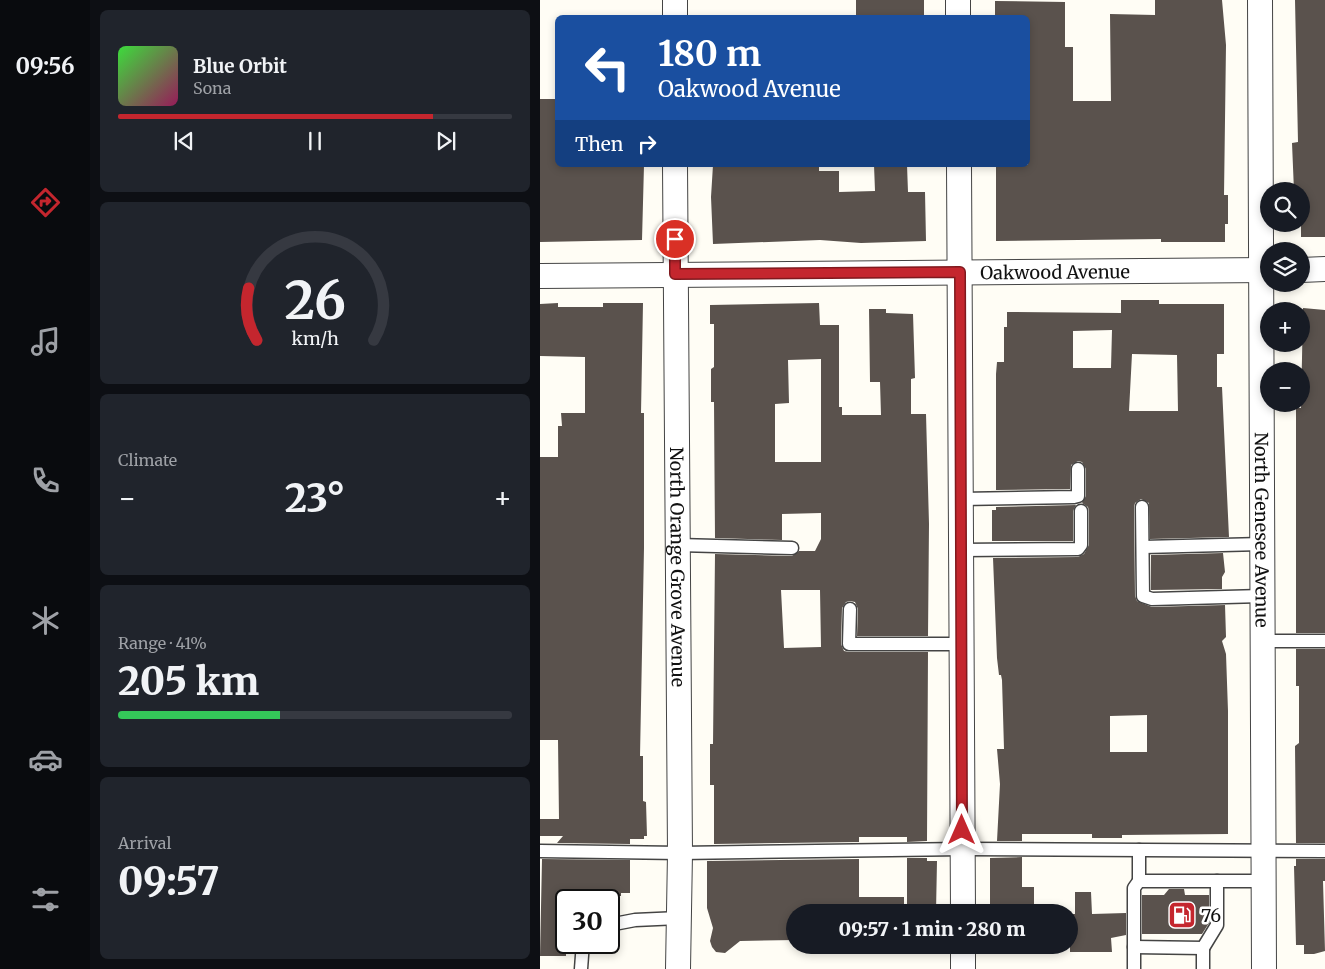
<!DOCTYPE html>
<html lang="en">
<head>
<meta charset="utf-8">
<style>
	:root { --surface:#171b24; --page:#20242c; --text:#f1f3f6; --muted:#9ea1a6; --line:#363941; --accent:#c4262e }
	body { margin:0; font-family:Merriweather,serif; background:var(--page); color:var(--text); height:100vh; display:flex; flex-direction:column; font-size:19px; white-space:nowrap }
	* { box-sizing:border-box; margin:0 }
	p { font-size:16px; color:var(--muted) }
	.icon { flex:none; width:28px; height:28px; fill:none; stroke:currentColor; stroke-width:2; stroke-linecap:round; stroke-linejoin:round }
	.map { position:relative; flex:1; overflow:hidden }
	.side { display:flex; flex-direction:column; gap:10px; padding:10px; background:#0d0f14; width:450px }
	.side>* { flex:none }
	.banner { position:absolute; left:15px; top:15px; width:475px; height:152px; border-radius:8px; box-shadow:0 2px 8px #0003; background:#1a4fa0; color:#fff; overflow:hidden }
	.tools { position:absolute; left:720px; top:182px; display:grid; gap:10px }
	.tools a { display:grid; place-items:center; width:50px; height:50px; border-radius:50%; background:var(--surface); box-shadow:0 2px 8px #0003; font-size:25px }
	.speed { position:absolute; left:15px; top:889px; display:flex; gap:10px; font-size:25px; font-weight:700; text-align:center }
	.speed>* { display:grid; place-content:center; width:65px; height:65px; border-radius:50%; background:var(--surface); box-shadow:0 2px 8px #0003; line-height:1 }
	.speed .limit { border:2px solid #111; border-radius:8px; background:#fff; color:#111 }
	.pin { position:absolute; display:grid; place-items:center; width:42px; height:42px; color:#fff; margin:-21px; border:2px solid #fff; border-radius:50%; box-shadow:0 1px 5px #0007 }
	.me { position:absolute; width:55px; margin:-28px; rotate:0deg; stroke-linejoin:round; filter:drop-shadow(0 0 4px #0008) }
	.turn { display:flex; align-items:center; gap:18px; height:105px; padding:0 20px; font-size:22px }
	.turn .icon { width:65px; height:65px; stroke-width:2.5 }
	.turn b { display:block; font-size:35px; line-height:42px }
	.then { display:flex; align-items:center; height:48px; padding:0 20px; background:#0003; gap:10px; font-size:19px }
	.big { font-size:38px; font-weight:800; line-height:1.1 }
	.side .card { flex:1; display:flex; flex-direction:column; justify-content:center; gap:8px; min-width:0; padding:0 18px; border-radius:8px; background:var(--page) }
	.side .dial { align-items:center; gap:0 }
	.dial svg { height:130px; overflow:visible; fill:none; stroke:var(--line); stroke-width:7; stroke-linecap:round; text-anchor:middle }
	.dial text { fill:var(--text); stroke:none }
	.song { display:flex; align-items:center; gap:15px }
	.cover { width:60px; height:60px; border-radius:8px; background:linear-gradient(135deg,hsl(120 70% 55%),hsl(330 70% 35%)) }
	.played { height:5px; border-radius:2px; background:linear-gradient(90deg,var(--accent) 80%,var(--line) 80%) }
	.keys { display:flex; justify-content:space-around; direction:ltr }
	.heat { display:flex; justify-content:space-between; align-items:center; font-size:28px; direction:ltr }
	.charge { height:8px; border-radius:4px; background:linear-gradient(90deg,#34c759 41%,var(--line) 0) }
	.trip { position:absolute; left:246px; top:904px; width:292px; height:50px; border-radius:25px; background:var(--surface); box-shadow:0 2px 8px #0003; font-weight:800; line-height:50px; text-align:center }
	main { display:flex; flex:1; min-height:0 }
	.menu { display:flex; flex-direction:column; width:90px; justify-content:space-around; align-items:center; background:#090b0e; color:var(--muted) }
	.menu .icon { width:35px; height:35px }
	.menu .selected { color:var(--accent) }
	.menu b { font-size:22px; color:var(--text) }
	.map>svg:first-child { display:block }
	.building { fill:#5a524d; fill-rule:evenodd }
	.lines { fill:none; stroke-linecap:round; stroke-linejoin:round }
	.service-casing { stroke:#444; stroke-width:15 }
	.minor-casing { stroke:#444; stroke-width:26 }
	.service { stroke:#fff; stroke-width:12 }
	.minor { stroke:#fff; stroke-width:24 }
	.route-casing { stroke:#7f191e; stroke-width:12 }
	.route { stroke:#c4262e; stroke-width:9 }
	.labels { text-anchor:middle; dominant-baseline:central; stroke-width:5; stroke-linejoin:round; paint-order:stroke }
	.street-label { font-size:18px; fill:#111; stroke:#fff }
	.poi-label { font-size:18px; fill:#111; stroke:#fff; text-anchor:start }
</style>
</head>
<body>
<main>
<nav class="menu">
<b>09:56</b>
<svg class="icon selected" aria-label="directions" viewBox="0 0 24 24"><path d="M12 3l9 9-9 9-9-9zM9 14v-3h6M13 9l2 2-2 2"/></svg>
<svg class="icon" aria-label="music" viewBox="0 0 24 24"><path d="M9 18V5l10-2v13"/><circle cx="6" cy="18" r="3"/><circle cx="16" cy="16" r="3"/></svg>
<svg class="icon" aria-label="phone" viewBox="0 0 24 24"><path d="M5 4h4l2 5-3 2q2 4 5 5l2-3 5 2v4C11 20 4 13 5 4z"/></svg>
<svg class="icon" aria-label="climate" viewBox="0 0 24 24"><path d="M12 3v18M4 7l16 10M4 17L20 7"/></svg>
<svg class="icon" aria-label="car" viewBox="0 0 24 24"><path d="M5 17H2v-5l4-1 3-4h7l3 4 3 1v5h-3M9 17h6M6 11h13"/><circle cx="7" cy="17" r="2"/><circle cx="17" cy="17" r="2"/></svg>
<svg class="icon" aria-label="filters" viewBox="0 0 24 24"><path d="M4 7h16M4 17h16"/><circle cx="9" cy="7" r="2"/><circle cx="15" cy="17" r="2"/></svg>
</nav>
<section class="side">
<div class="card">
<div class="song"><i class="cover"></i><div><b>Blue Orbit</b><p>Sona</p></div></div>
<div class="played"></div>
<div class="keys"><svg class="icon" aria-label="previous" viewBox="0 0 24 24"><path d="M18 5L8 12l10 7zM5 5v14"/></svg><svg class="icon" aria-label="pause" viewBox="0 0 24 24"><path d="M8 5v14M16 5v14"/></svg><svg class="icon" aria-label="next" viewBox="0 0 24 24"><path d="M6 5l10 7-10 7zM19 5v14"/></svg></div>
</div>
<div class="card dial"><svg viewBox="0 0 100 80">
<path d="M14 69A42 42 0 1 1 86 69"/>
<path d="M14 69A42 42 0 0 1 9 37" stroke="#c4262e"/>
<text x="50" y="56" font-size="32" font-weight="700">26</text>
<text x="50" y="72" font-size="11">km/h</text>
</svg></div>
<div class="card"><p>Climate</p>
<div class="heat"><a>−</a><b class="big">23°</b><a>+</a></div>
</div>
<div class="card"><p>Range · 41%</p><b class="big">205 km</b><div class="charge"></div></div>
<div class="card"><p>Arrival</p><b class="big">09:57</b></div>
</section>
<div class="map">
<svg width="785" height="969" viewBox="0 0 785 969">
	<rect width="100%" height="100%" fill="#fffdf5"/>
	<g class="building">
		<rect x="316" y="0" width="68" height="18"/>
		<path d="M615,0H682L686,45L684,195H688V224H685V242H621V239L456,241V165H488V18H455V1L525,2V47H533V101H571L570,14L615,15Z"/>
		<path d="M755,0H785V237H761V191H754L752,143L758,142Z"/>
		<path d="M0,99H18V165H104L102,240L0,242Z"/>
		<path d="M173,165H279V171H299V192L335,191L334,165H367L368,192H385L386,241L321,243L280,240L173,244L171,197Z"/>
		<path d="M581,300H619V304H684V354H677V387H682L689,537L610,539L609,503L601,499L595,503L594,507L595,596L597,601L612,607L685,605L686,637L682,641L686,654L688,711V834L582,835V838H552V834H482V841H457L460,784L457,749H464L463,714L462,680L461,675H459L457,658L453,558L538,557L544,554L549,545V511L548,507L542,503L546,496V469L542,462L538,461L531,465L530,489L456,490V374L457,362H464V327H467V312L581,313ZM572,330L571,368H533V331ZM592,354L637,355L638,411H589ZM607,715V752H570V716Z"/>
		<path d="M18,303V307H63V303H103L101,413H104V548L100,756H103V801L106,802L107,836H104V839H90V844L17,843L23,836H0V819H19L18,740H0V457H18V426H22L21,413H45V357L0,356V304Z"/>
		<path d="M279,303L280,325H299V407H302V415H341L340,382H330L329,309H346V313L373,314L375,378L371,379V414H386L389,524L388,636H317L318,609L315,602L310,601L306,602L302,608L301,644L304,651L309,652H388L387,841L367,842V837H319V842L174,844V785H170V744H173L175,554L252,556L259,551H275L281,539V513L242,514V540L175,538L174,402H171V369L174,367V324H170V305ZM281,359V462H235V404L249,403L248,360ZM241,590H280L281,647L244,648Z"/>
		<path d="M763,308L785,310V633H756V408H761Z"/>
		<path d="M536,505L533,511V541H452V510H456V507Z"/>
		<path d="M683,553L685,572L682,577V589L611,590V555Z"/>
		<path d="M756,649H785V843H756L755,746L759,743V686H756Z"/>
		<path d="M482,857V887H494V912H450V858Z"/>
		<path d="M367,858H387V861H397L396,912H367Z"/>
		<path d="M2,859L90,860V893H81V896L44,897L41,900H26V956H0Z"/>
		<path d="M319,859V897H364V912H255V940L200,941L185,953L176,952L172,947L170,941L173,928L167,908V861Z"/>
		<path d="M756,859H785V881H783L785,951L774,954H764V945H756L754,866H756Z"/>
		<path d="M629,889H644L645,895H669V923L662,934H602V895H624Z"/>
		<path d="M535,892H551L552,914L586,913V935L571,938L572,952H530V914H535Z"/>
	</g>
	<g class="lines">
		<g class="service-casing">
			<g id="service">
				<path d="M421,499L534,497L538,496V469"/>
				<path d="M602,507L603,596L612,599L722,596"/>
				<path d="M138,545L252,548"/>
				<path d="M603,547L722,544"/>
				<path d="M421,550L538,549L541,545V511"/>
				<path d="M310,609L309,644H422"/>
				<path d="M722,641H785"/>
				<path d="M599,850V881"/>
				<path d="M0,851L140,853L423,849L785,851"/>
				<path d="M69,925L95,920L139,918"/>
				<path d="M594,947L663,948L677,925V881"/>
				<path d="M663,948V969"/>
				<path d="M41,969L43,942"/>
				<path d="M594,969V888L599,881H723"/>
			</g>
		</g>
		<g class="minor-casing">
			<g id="minor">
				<path d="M135,0V18"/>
				<path d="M418,0V18"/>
				<path id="s1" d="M720,0L724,969"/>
				<path id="s2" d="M135,165L140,853L138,969"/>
				<path d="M419,165L423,912"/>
				<path d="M761,270L785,269"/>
				<path id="s3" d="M0,276L729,270"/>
				<path d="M423,945V969"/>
			</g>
		</g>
		<use href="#service" class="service"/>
		<use href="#minor" class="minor"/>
	</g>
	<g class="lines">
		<g class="route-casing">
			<path id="route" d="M135,239V274L420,272L422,830"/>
		</g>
		<use href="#route" class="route"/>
	</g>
	<defs>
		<g id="fuel-square" transform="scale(1.4375)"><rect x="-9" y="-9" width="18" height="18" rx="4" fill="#c4262e" stroke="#fff"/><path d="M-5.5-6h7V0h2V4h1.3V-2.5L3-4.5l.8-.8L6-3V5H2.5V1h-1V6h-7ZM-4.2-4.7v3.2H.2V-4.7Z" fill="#fff"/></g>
	</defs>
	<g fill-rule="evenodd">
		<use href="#fuel-square" x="642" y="915"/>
	</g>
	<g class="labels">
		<g class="street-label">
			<text stroke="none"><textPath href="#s3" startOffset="515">Oakwood Avenue</textPath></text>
			<text stroke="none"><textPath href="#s1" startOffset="530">North Genesee Avenue</textPath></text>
			<text stroke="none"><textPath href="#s2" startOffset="402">North Orange Grove Avenue</textPath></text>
		</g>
		<g class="poi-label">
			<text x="661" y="915">76</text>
		</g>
	</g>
</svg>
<div class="tools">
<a><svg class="icon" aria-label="search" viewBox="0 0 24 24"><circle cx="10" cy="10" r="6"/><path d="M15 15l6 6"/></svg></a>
<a><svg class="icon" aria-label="layers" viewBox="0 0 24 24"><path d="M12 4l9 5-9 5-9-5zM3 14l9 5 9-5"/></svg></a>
<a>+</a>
<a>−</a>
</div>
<div class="speed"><div class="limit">30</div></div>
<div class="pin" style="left:135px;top:239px;background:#d93025"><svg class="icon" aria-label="arrive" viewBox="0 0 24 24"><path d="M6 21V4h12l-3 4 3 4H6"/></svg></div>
<svg class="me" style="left:422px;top:830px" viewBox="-20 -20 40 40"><path d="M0-17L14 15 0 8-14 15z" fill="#c4262e" stroke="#fff" stroke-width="4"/></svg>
<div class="trip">09:57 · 1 min · 280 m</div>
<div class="banner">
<div class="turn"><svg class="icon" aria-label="left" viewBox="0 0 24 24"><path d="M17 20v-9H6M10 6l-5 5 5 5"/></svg><div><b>180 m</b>Oakwood Avenue</div></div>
<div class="then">Then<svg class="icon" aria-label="right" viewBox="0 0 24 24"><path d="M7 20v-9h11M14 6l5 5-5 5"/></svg></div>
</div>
</div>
</main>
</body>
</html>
